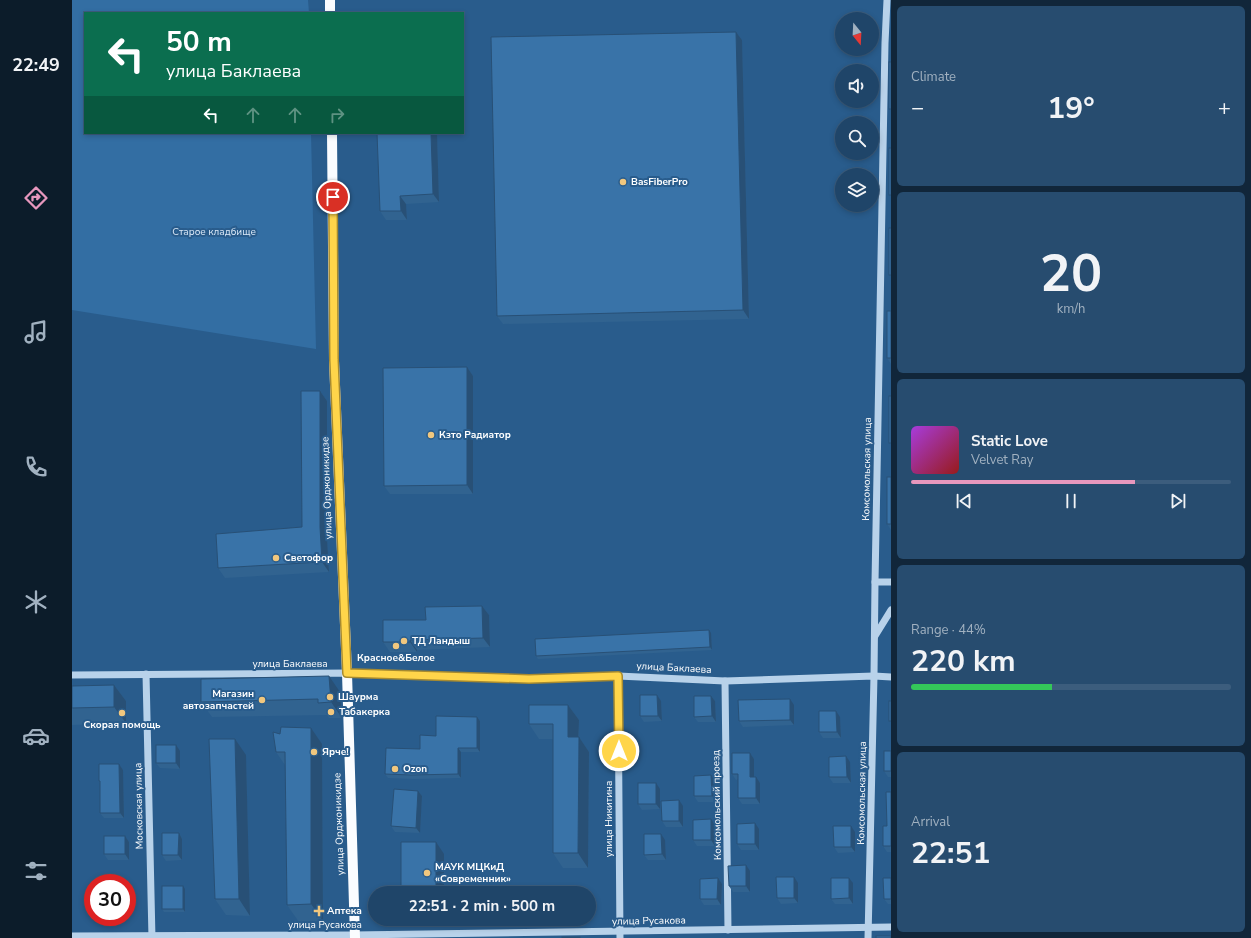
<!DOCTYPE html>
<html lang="en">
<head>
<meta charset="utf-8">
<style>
	:root { --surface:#1f4569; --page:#274c6f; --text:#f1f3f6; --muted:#a1b1c0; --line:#3c5d7d; --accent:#e797bd }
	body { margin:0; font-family:"Nunito Sans",sans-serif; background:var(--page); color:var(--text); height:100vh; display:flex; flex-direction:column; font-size:15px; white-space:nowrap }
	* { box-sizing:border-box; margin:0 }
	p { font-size:13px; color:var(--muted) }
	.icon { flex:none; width:22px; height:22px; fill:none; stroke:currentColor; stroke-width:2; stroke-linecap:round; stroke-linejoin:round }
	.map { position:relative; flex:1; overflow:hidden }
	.panel { display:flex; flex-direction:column; gap:6px; padding:6px; background:#11263a; width:360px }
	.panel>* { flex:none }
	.top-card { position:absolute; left:12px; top:12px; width:380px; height:122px; border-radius:0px; box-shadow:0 2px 6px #0003,0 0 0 1px var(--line); background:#0b6e4f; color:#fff; overflow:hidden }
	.needle { width:26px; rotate:162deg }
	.fabs { position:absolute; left:763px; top:12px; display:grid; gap:8px }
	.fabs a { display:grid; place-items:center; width:44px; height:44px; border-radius:50%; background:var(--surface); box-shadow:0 2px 6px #0003,0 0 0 1px var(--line); font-size:20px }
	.speed { position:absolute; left:12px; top:874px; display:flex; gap:8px; font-size:20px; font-weight:700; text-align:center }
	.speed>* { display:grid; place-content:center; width:52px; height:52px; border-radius:50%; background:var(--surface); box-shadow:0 2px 6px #0003,0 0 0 1px var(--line); line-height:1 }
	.speed .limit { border:6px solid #d22; background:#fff; color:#111 }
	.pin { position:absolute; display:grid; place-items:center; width:34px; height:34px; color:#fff; margin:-17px; border:2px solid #fff; border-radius:50%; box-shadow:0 1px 4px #0007 }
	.me { position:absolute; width:44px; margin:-22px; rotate:0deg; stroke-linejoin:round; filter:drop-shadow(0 0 3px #0008) }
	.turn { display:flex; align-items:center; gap:14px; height:84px; padding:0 16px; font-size:18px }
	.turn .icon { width:52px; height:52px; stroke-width:2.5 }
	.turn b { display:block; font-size:28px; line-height:34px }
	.lanes { display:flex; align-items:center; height:38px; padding:0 16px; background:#0003; justify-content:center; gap:20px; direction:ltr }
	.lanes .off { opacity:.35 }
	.big { font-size:30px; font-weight:700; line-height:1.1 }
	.panel .widget { flex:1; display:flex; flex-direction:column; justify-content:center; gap:6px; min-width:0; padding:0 14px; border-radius:6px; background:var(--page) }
	.panel .dial { align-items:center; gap:0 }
	.dial b { font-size:52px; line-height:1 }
	.song { display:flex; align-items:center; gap:12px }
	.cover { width:48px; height:48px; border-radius:6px; background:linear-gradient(135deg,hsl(280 70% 55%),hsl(0 70% 35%)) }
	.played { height:4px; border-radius:2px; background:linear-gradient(90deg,var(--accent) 70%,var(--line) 70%) }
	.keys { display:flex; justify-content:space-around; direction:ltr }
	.heat { display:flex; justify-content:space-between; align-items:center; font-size:22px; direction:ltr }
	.charge { height:6px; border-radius:3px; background:linear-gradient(90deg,#34c759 44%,var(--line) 0) }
	.trip { position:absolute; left:296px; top:886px; width:228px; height:40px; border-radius:20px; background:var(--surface); box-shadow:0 2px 6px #0003,0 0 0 1px var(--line); font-weight:700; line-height:40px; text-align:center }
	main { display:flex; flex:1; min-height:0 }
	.tabs { display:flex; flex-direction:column; width:72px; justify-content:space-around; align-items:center; background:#0c1c2a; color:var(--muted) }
	.tabs .icon { width:28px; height:28px }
	.tabs .selected { color:var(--accent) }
	.tabs b { font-size:18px; color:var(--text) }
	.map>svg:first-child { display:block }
	.green { fill:#336ea3 }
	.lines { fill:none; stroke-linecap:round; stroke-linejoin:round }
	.minor { stroke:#b8d2ea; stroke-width:7 }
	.major { stroke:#fafcff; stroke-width:10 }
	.wall { fill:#316390 }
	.shaded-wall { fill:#285076 }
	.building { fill:#3973a8; stroke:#285076 }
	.route-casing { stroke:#a68a30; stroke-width:10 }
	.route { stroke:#ffd54a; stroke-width:7 }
	.poi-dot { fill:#f1c77e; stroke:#295c8c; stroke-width:1.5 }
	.labels { text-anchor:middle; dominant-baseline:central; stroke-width:4; stroke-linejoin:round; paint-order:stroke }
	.poi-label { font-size:10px; font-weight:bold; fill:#fff; stroke:#295c8c; text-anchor:start }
	.park-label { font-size:10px; fill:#dceaf8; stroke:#295c8c }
	.street-label { font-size:10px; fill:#fff; stroke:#295c8c }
</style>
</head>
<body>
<main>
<nav class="tabs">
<b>22:49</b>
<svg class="icon selected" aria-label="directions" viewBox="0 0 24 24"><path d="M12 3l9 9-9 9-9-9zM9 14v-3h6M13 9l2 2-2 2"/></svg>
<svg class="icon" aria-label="music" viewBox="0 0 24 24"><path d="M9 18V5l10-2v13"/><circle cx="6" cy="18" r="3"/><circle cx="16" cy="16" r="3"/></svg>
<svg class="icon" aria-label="phone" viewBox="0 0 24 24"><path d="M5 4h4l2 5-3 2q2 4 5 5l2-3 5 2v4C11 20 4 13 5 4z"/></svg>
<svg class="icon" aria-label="climate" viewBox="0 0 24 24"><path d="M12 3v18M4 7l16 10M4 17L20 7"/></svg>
<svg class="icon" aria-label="car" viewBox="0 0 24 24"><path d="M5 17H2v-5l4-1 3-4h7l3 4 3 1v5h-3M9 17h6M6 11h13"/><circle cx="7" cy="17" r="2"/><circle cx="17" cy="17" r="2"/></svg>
<svg class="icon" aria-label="filters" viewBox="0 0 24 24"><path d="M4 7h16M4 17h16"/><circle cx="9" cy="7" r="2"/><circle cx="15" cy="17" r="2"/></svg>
</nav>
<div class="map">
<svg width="819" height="938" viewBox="0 0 819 938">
	<rect width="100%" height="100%" fill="#295c8c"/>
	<path class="green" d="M0,0H236L237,13H13V133H239L244,349L0,310Z"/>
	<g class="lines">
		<g class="minor">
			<path d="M803,582H819"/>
			<path d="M803,636L819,610"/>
			<path d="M74,674L80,938"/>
			<path d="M0,675L275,673L457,679L546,676L653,681L802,676L819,677"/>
			<path d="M546,676L548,938"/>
			<path d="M653,681L656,930"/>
			<path d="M0,936L282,935L819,927"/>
			<path d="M796,938L802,676L803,582L813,43L815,0"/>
		</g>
		<g class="major">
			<path d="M258,0V13"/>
			<path d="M260,133L262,361L275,673L283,938"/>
		</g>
	</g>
	<g class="wall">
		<path d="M664,32L670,40L677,319L431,324L425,316Z"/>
		<path d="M365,133L367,202L334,204L335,220H314L308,211Z"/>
		<path d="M819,311V364L815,358Z"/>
		<path d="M395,367L401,376V494H318L312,486Z"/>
		<path d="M248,391L255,401V538L257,572L153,578L146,568L230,527Z"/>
		<path d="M819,477V530L815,524Z"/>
		<path d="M410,606L417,615L418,647L345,650V652H318L311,642L354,620Z"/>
		<path d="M639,633L640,650L466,659L464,656Z"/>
		<path d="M42,685L54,701V723L0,725V686Z"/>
		<path d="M268,692L270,718H257L255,715L140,717L129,702Z"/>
		<path d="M639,696L643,701L644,722H626L622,717Z"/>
		<path d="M589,701L590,721L572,722L568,716Z"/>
		<path d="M496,705L507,720V737L517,752L516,868H491L481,853V739H467L457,724Z"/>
		<path d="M722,705V725L671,727L667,721Z"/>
		<path d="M405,717L408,721V752H389V778L342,779L316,778L313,774L348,749L364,736Z"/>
		<path d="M768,717L769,738H751L747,732Z"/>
		<path d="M208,734L250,744L251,921L227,922L215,905L213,765L204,752Z"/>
		<path d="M108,751V769L88,768L84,763Z"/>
		<path d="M819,751V777H816L812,771Z"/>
		<path d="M678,753L682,759V777L688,783V804H670L666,798V779L664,780L660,774Z"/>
		<path d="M174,755L178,916L154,915L143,899Z"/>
		<path d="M778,762L779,783H761L757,777Z"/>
		<path d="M47,764L51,770L52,818H32L28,813V783L27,781Z"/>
		<path d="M643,781L644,802H626L622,796Z"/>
		<path d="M588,789V809L570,810L566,804Z"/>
		<path d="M346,791L350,796L348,833L323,832L319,826Z"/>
		<path d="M819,792V852H815L811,846L815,826Z"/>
		<path d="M611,806V827H594L590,821Z"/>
		<path d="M643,825V846H625L621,840Z"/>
		<path d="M687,829V850H669L665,844Z"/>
		<path d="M783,832V852L766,853L762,847Z"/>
		<path d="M107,833L110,839V860L94,861L90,855Z"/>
		<path d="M53,836L57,842V860H36L32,854Z"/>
		<path d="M593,840L594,860H576L572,855Z"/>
		<path d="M678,871V892H661L657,886Z"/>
		<path d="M646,878L650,884L649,905H632L628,899Z"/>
		<path d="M819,878V904H816L812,899Z"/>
		<path d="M726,883V903L709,904L705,898Z"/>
		<path d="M781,883V904H763L759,899Z"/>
		<path d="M113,889V912H92L90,909Z"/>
		<path d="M334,919H510V922L337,924Z"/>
	</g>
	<g class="shaded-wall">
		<path d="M664,32L670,40L677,319L671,310Z"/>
		<path d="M359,133H365L367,202L361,194Z"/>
		<path d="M328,196L334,204L335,220L329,211Z"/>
		<path d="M395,367L401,376V494L395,485Z"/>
		<path d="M248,391L255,401V538L257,572L250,562L248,527Z"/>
		<path d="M410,606L417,615L418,647L411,638Z"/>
		<path d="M637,630L639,633L640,650L638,647Z"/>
		<path d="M338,640L345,650V652L338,642Z"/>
		<path d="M257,676L268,692L270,718L259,702Z"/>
		<path d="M42,685L54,701V723L42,707Z"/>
		<path d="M585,695L589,701L590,721L586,716Z"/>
		<path d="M639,696L643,701L644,722L640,716Z"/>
		<path d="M718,699L722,705V725L718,720Z"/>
		<path d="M496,705L507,720L506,751L496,737Z"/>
		<path d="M764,711L768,717L769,738L765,732Z"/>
		<path d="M405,717L408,721V752L405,748Z"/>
		<path d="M239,728L250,744L251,921L239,904Z"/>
		<path d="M507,737L517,752L516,868L506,853Z"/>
		<path d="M163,739L174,755L178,916L167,899Z"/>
		<path d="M104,745L108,751V769L104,763Z"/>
		<path d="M386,748L389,752V778L386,774Z"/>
		<path d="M678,753L682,759V783L678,777Z"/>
		<path d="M774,756L778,762L779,783L775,777Z"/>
		<path d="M47,764L51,770L52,818L48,813Z"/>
		<path d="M639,775L643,781L644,802L640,796Z"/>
		<path d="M684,777L688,783V804L684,798Z"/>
		<path d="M584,783L588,789V809L584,804Z"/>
		<path d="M346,791L350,796L348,833L344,828Z"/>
		<path d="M607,800L611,806V827L607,821Z"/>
		<path d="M639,819L643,825V846L639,840Z"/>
		<path d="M683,823L687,829V850L683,844Z"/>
		<path d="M779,826L783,832V852L779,847Z"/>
		<path d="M107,833L110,839V860L106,855Z"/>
		<path d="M589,834L593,840L594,860L590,854Z"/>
		<path d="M53,836L57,842V860L53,854Z"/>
		<path d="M364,842L372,854V893L364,887Z"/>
		<path d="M674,865L678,871V892L674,886Z"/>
		<path d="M722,877L726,883V903L722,898Z"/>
		<path d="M646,878L650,884L649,905L645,899Z"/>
		<path d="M777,878L781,883V904L777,898Z"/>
		<path d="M111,886L113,889V912L111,909Z"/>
		<path d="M495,886L500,893H495Z"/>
	</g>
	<g class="building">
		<path d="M664,32L671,310L425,316L419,37Z"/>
		<rect x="817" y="62" width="2" height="47"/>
		<path d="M305,133H359L361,194L328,196L329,211H308Z"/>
		<rect x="817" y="148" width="2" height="47"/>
		<rect x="817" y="228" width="2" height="47"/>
		<rect x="815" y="311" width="4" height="47"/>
		<path d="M395,367V485L312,486L311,368Z"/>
		<path d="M229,391H248V527L250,562L146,568L144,534L230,527Z"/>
		<rect x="817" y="396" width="2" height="47"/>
		<rect x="815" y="477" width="4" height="47"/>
		<path d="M410,606L411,638L338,640V642H311V620H354L353,607Z"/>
		<path d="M637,630L638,647L464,656L463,639Z"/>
		<path d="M257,676L259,702L246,703V699L129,702V679Z"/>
		<path d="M42,685V707L0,708V686Z"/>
		<path d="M568,695H585L586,716H568Z"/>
		<path d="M622,696H639L640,716L622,717Z"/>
		<path d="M718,699V720L667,721L666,700Z"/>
		<rect x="817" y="701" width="2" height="20"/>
		<path d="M457,705H496V737H507L506,853H481V724H457Z"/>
		<path d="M747,711H764L765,732H747Z"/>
		<path d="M364,716L405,717V748H386V774L339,775L313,774L314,748L348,749V735L364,736Z"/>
		<path d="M209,727L239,728V904L215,905L213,752H204L201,732L208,734Z"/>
		<path d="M137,739H163L167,899H143Z"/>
		<rect x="84" y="745" width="20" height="18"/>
		<rect x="812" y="751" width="7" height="20"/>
		<path d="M660,753H678V777H684V798H666V774H660Z"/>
		<path d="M774,756L775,777H757V757Z"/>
		<path d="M27,764H47L48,813H28V781H27Z"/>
		<path d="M639,775L640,796H622V776Z"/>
		<rect x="566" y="783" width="18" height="21"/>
		<path d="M322,789L346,791L344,828L319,826Z"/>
		<path d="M814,792H819V846H811V826H815Z"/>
		<path d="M607,800V821H590L589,801Z"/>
		<path d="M639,819V840H621V820Z"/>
		<path d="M683,823V844H665V824Z"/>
		<path d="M761,826H779V847H762Z"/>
		<path d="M90,833H107L106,855H90Z"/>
		<path d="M572,834H589L590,854L572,855Z"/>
		<rect x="32" y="836" width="21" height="18"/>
		<path d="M329,842H364V887L495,886V893H329Z"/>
		<path d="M674,865V886H657L656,866Z"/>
		<path d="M704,877H722V898H705Z"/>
		<path d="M646,878L645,899H628V879Z"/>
		<path d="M759,878H777V898L759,899Z"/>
		<path d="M811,878H819V899H812Z"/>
		<rect x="90" y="886" width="21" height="23"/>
		<rect x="804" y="936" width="15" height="2"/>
		<rect x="490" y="937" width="18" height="1"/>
	</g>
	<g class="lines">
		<g class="route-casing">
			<path id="route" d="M261,197L262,360L275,673L457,679L546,676L547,751"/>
		</g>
		<use href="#route" class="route"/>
	</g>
	<g class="poi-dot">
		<circle cx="551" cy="182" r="4"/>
		<circle cx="359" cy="435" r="4"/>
		<circle cx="204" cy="558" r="4"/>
		<circle cx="332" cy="641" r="4"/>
		<circle cx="324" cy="646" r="4"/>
		<circle cx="258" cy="697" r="4"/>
		<circle cx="190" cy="700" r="4"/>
		<circle cx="259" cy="712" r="4"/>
		<circle cx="50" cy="713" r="4"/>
		<circle cx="242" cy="752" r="4"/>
		<circle cx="323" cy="769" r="4"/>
		<circle cx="355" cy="873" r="4"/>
		<path d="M245 905h4v4h4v4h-4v4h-4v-4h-4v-4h4z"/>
	</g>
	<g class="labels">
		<g class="poi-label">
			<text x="559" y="182">BasFiberPro</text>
			<text x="367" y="435">Кзто Радиатор</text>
			<text x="212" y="558">Светофор</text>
			<text x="340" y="641">ТД Ландыш</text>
			<text x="324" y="658" text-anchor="middle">Красное&amp;Белое</text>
			<text x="182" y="694" text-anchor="end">Магазин<tspan x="182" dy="12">автозапчастей</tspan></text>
			<text x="266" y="697">Шаурма</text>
			<text x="267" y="712">Табакерка</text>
			<text x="50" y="725" text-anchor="middle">Скорая помощь</text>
			<text x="250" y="752">Ярче!</text>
			<text x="331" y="769">Ozon</text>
			<text x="363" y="867">МАУК МЦКиД<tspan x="363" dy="12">«Современник»</tspan></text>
			<text x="255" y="911">Аптека</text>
		</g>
		<g class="park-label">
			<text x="142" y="232">Старое кладбище</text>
		</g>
		<g class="street-label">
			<text transform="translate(795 469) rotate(-89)">Комсомольская улица</text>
			<text transform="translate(255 488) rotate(-92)">улица Орджоникидзе</text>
			<text x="218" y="664">улица Баклаева</text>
			<text transform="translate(602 668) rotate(3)">улица Баклаева</text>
			<text transform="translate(790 793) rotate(-89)">Комсомольская улица</text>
			<text transform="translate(645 805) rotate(-91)">Комсомольский проезд</text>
			<text transform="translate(67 806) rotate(-91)">Московская улица</text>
			<text transform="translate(537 819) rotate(-90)">улица Никитина</text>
			<text transform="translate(267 824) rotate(-92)">улица Орджоникидзе</text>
			<text transform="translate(577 921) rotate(-1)">улица Русакова</text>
			<text x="253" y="925">улица Русакова</text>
		</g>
	</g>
</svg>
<div class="fabs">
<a><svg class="needle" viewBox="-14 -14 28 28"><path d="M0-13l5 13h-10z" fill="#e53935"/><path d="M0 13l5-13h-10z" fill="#a1b1c0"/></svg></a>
<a><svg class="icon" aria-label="sound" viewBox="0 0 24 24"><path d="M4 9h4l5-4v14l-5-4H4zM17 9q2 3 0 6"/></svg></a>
<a><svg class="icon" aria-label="search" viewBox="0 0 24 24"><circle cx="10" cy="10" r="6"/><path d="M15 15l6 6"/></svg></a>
<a><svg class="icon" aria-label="layers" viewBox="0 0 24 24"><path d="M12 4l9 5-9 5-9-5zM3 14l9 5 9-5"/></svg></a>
</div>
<div class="speed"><div class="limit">30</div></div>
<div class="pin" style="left:261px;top:197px;background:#d93025"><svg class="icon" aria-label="arrive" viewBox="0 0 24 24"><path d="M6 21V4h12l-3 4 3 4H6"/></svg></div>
<svg class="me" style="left:547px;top:751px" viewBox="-20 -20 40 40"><circle r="17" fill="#ffd54a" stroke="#fff" stroke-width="3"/><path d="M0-11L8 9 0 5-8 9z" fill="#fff"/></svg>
<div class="trip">22:51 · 2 min · 500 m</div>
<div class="top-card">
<div class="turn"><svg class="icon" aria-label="left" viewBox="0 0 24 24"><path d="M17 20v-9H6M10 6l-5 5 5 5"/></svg><div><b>50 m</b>улица Баклаева</div></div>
<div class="lanes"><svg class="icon" aria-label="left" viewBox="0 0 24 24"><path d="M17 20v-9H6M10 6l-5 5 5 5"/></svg><svg class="icon off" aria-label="ahead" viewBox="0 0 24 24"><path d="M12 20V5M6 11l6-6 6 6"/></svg><svg class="icon off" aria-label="ahead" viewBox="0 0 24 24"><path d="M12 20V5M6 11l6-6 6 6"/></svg><svg class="icon off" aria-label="right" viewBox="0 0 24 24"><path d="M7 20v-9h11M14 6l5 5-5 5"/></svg></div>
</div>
</div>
<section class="panel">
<div class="widget"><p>Climate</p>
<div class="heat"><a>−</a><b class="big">19°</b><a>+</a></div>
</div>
<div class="widget dial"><b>20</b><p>km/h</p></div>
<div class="widget">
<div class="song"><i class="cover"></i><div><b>Static Love</b><p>Velvet Ray</p></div></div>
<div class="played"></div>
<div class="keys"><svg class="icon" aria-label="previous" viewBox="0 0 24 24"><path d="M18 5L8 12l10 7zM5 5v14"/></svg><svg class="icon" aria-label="pause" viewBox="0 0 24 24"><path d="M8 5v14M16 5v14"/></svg><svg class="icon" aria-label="next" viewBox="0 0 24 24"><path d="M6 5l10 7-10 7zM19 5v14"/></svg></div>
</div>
<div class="widget"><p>Range · 44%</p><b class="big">220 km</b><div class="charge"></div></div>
<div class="widget"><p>Arrival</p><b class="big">22:51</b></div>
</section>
</main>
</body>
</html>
